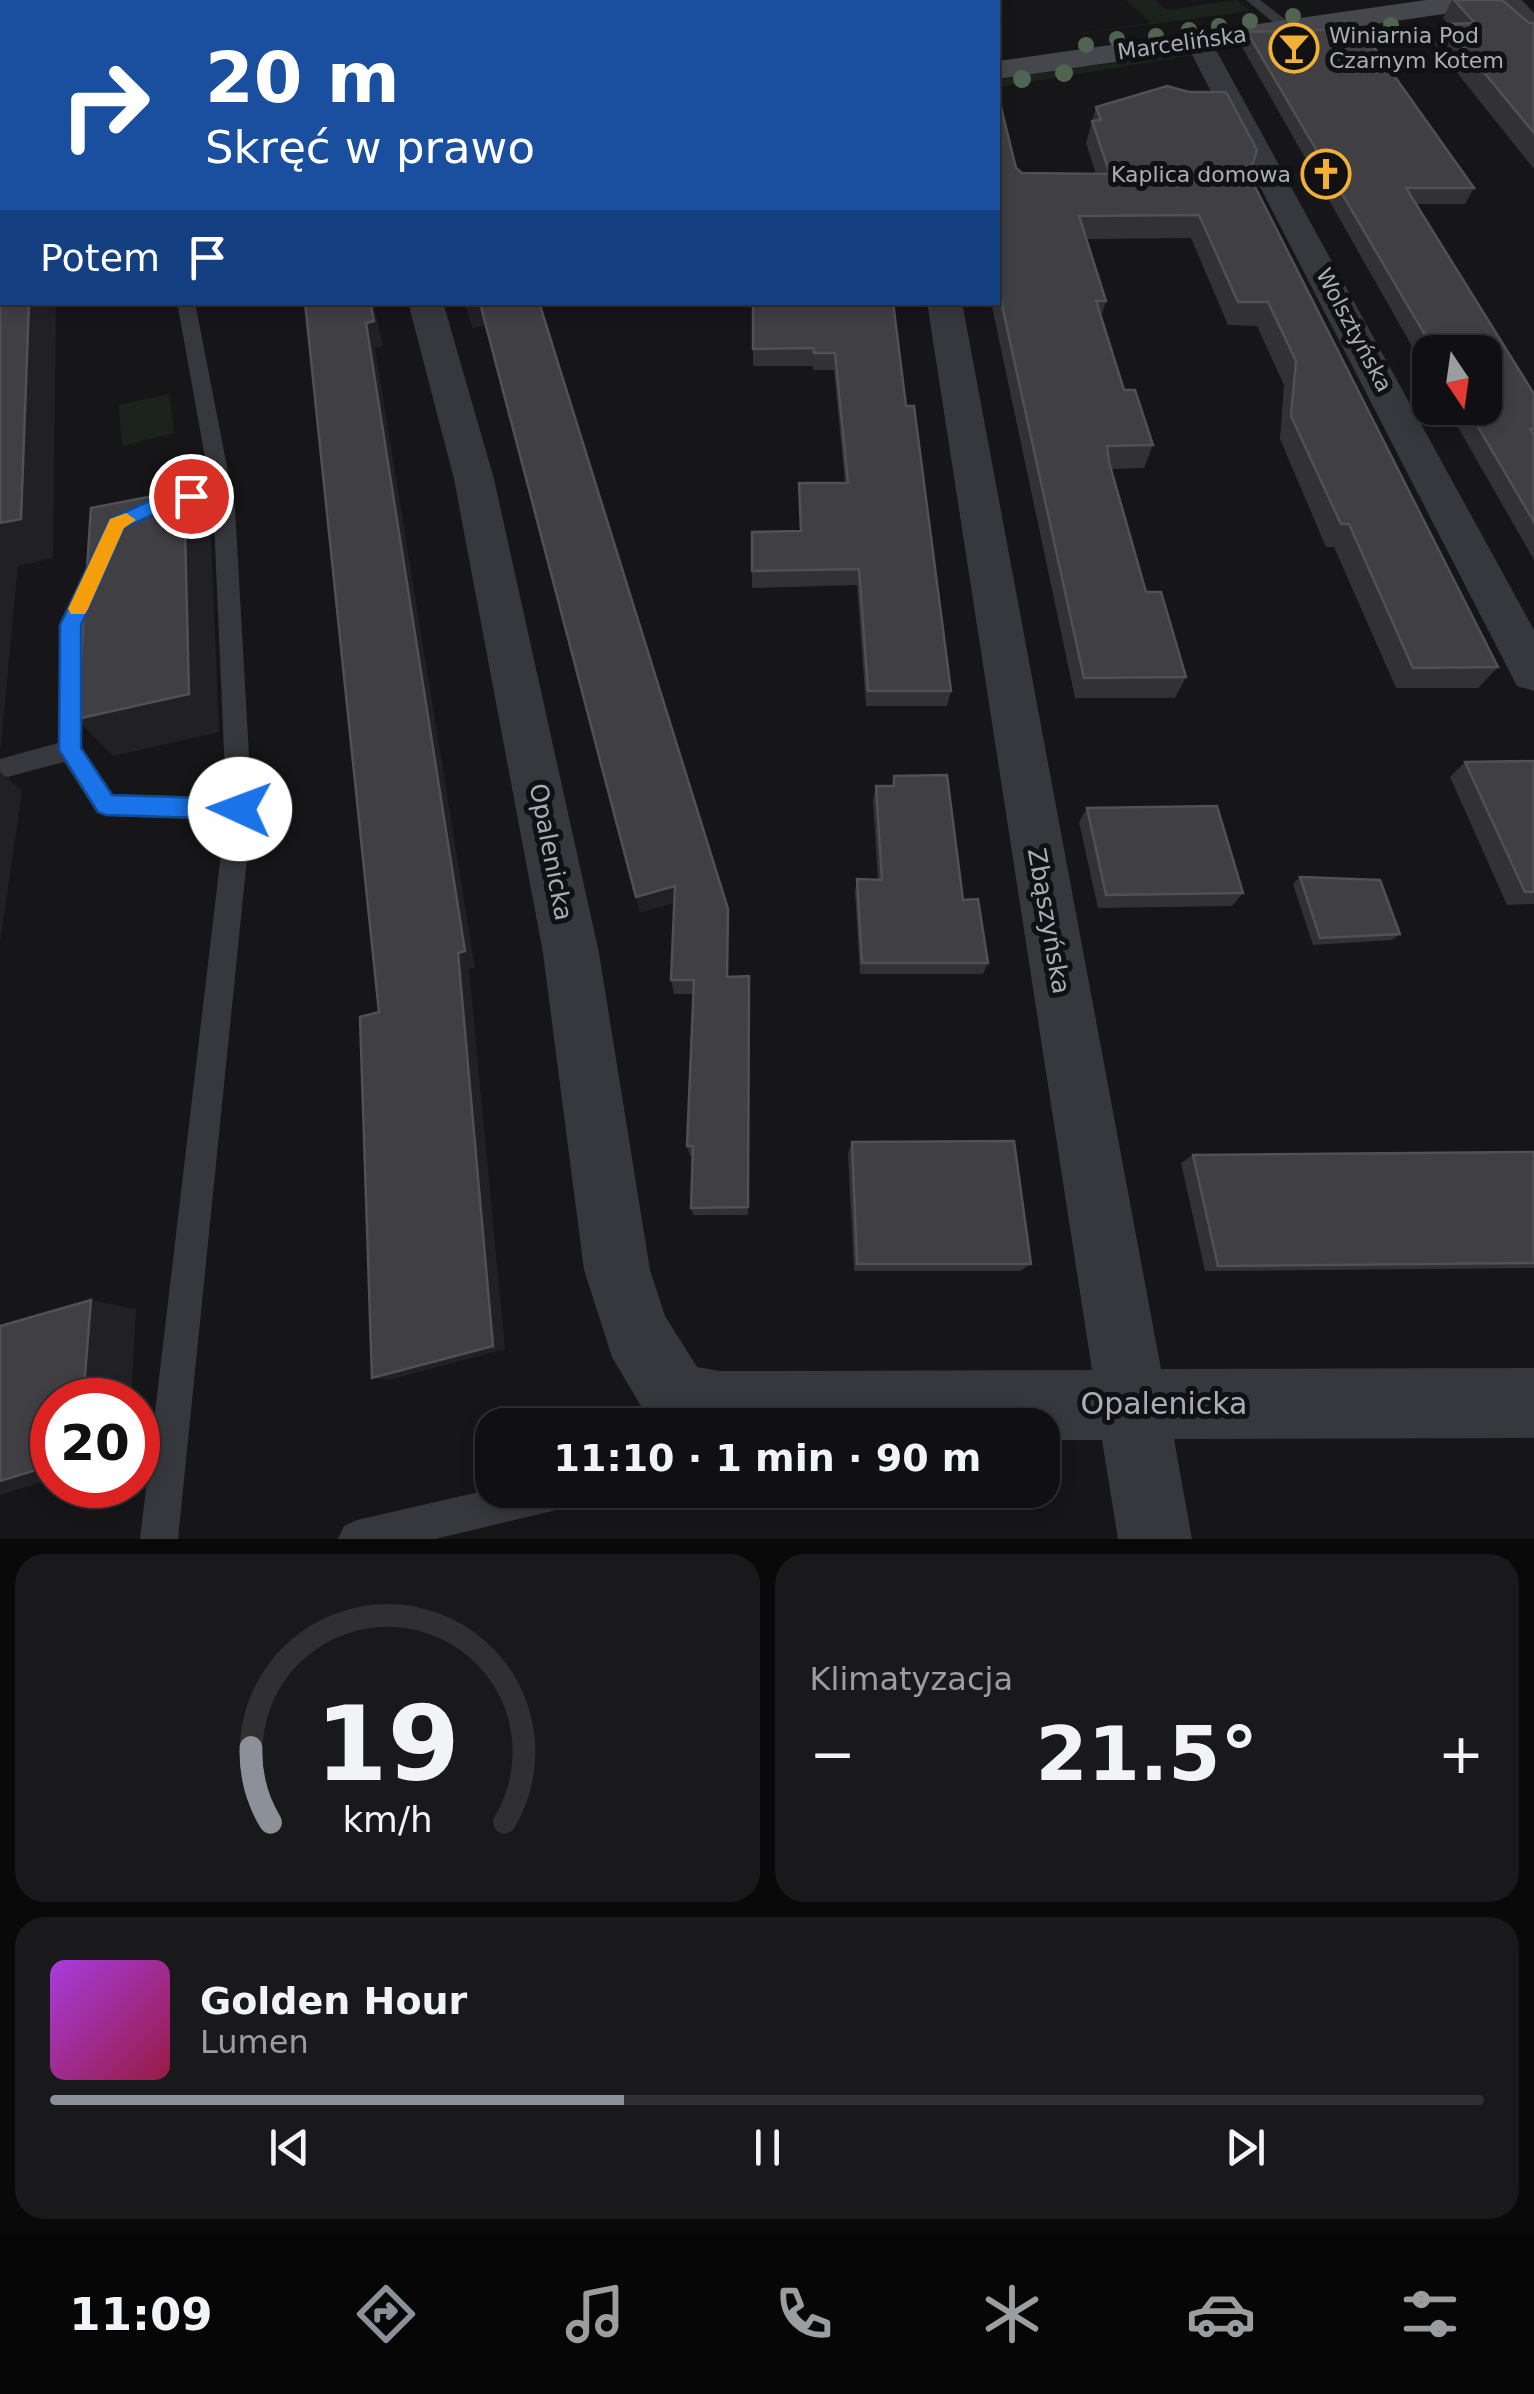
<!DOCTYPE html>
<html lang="pl">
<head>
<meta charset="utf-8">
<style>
	:root { --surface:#101012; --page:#19191b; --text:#f1f3f6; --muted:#9c9d9f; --line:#303032; --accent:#8c9099 }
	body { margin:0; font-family:"DejaVu Sans",sans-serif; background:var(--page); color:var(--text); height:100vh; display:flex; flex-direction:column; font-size:38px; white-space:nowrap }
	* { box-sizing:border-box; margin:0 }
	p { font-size:32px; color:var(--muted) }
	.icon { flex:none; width:55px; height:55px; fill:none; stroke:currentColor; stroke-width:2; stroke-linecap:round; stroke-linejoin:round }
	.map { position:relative; height:1539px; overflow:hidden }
	.details { display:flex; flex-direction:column; gap:15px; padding:15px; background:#09090a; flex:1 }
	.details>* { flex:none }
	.banner { position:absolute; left:0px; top:0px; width:1000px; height:305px; box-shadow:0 5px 15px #0003,0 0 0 2px var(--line); background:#1a4fa0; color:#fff; overflow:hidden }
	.needle { width:65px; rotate:167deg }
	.fabs { position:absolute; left:1412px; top:335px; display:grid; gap:20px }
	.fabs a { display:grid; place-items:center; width:90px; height:90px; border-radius:20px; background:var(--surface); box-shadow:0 5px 15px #0003,0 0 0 2px var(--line); font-size:50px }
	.speed { position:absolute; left:30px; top:1378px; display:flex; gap:20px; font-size:50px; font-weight:700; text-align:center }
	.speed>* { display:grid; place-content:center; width:130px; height:130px; border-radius:50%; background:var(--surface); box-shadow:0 5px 15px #0003,0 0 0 2px var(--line); line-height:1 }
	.speed .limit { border:15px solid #d22; background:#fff; color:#111 }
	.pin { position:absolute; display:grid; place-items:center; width:85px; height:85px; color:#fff; margin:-42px; border:5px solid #fff; border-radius:50%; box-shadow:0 2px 10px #0007 }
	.me { position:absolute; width:110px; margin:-55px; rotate:272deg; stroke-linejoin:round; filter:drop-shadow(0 0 8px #0008) }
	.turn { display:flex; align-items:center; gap:35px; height:210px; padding:0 40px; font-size:45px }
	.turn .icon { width:130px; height:130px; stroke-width:2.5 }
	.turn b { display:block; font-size:70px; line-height:85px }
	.then { display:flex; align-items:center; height:95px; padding:0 40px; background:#0003; gap:20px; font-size:38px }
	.big { font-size:75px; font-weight:700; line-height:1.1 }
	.details .tile { flex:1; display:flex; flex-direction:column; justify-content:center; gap:15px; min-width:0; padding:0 35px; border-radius:30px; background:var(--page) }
	.details .dial { align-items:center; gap:0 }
	.dial svg { height:260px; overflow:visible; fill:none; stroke:var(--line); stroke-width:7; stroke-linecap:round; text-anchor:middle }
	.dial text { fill:var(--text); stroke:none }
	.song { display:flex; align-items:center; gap:30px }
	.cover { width:120px; height:120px; border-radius:15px; background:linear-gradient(135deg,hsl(280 70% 55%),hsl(340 70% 35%)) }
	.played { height:10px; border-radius:5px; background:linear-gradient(90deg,var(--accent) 40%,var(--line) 40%) }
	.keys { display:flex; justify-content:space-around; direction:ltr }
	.heat { display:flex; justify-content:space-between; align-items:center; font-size:55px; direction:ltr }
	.details .tiles { flex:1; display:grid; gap:15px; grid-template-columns:1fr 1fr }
	.tile:last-child { grid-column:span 2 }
	.trip { position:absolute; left:475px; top:1408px; width:585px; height:100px; border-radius:30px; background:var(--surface); box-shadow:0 5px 15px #0003,0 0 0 2px var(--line); font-weight:700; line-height:100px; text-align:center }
	.tab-bar { display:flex; height:160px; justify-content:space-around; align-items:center; background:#060607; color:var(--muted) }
	.tab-bar .icon { width:70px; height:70px }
	.tab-bar .active { color:var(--accent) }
	.tab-bar b { font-size:45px; color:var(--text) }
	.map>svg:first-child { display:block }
	.green { fill:#1c231d }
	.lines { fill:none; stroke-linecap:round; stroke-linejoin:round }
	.lane { fill:#37383d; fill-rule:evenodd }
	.street { fill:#37383d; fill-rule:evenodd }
	.secondary { fill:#45474d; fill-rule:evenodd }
	.tree { fill:#506452 }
	.wall { fill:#323236 }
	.shaded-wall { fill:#212124 }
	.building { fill:#3f3f44; stroke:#4f5156; stroke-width:2.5 }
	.route { fill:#1a73e8; stroke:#114b97; stroke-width:2.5 }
	.slow { fill:#f59e0b }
	.labels { text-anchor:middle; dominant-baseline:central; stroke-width:10; stroke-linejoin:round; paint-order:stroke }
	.far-poi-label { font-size:22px; fill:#a8adb8; stroke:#111113; text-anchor:start }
	.far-street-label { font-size:22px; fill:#a8adb8; stroke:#111113 }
	.street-label { font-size:25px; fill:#a8adb8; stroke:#111113 }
	.near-street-label { font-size:30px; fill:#a8adb8; stroke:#111113 }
</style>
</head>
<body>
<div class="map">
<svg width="1534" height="1539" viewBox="0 0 1534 1539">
	<rect width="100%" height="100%" fill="#161618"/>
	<g class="green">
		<path d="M1126,0H1155L1167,10L1236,0L1250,11L1039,39L1151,23Z"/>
		<path d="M1181,53L1194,55L998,87V80Z"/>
		<path d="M169,394L174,433L122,446L119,405Z"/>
	</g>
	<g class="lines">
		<g class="lane">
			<path d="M1246,0H1260L1296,28L1284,31Z"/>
			<path d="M177,302H195L235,508L252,809L178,1539H140L225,820L106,816L97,813L64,762L0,779V759L58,743L60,625L87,565L98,557L109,565L82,625V748L113,794L226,798L213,498L158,512L148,505L151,500L210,485Z"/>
			<path d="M492,1489L583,1490L578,1503L565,1508L435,1539H338L344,1526L357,1520Z"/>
		</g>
		<g class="street">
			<path d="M1495,0H1522L1534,13V36L1525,34Z"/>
			<path d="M1198,33L1211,41L1534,630V691L1517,686L1185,41Z"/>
			<path d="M408,302H443L494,479L599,953L650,1270L665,1316L697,1367L720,1371L1092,1370L927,302H962L1161,1369L1534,1368V1438L1174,1439L1192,1539H1118L1102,1440H1042V1425L651,1423L612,1357L584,1270L543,953L454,479Z"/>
		</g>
		<g class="secondary">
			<path d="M1426,0H1499L1485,8L998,79V61Z"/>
			<path d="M2,224V246L0,247V225Z"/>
		</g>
	</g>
	<g class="tree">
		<circle cx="1293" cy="16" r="8"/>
		<circle cx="1250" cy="21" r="8"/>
		<circle cx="1391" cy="25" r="8"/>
		<circle cx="1219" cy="26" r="8"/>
		<circle cx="1189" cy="30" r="8"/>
		<circle cx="1156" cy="36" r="8"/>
		<circle cx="1117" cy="39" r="8"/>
		<circle cx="1086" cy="45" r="8"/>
		<circle cx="1064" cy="73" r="9"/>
		<circle cx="1022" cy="79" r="9"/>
	</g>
	<g class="wall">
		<path d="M1452,0H1502L1529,23H1534V169L1434,44L1444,24H1448L1443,18Z"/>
		<path d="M1247,32L1474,188L1465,204H1416L1534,394V560L1447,408H1485V352H1430V378L1242,47Z"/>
		<path d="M998,95L1016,168L1022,173L1096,174L1086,143L1096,107L1249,175L1498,667L1478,688H1396L1334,547H1326L1280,439L1284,385L1257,326L1228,325L1191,238L1086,239L1106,301L1101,318L1124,390L1153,445L1144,468L1111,469L1146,592L1186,677L1175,698H1075L991,302H998Z"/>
		<path d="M465,302H539L728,909V977L749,976L748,1215H693L691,1208L692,1156H690L687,1146L693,994H674L671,980L674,903L640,912L486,325L473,328Z"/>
		<path d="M753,302H893L906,406L951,691L947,706H866L857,585L752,588V532L800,531L799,483H845L834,370H813V366H753Z"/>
		<path d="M1534,761V904L1507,905L1450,777L1465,762Z"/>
		<path d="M894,776L963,900L988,963L983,974H860L855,892L857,879L878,880L873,800L876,786H892Z"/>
		<path d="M1087,808L1243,893L1232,906L1098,908L1079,822Z"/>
		<path d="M1300,877L1400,934L1392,940L1313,945L1293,884Z"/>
		<path d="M852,1142L1031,1264L1020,1271H854L848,1153Z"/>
		<path d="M1534,1152V1268L1205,1271L1181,1163L1193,1155Z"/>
	</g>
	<g class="shaded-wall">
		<path d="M619,0H658L643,2H619Z"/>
		<path d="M29,302H56L53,558L18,566L0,752V523Z"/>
		<path d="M370,302H373L383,346L375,348L475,968L469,969L505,1349L389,1380L372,1378L493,1346L366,323Z"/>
		<path d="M480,303L486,325L473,328L467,306Z"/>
		<path d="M184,490L211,533L219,732L113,756L77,719Z"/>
		<path d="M0,772L22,791L0,943Z"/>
		<path d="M675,886L678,902L640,912L636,897Z"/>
		<path d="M728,909L729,924L728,990L727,977Z"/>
		<path d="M91,1300L136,1309L131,1400H83Z"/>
		<path d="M52,1465V1479L0,1495V1481Z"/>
	</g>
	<g class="building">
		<path d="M85,0H629L631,2H86Z"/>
		<path d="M1454,0H1502L1529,23H1534V133L1444,24L1475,23Z"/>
		<path d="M1361,29L1474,188H1406L1534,394V429H1530L1534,435V522L1467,408H1485V352H1435L1247,32Z"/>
		<path d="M1,38H2V123L0,124Z"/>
		<path d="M1167,86L1189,92H1226L1257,150L1249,175L1498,667L1413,668L1349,524H1341L1291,416L1296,361L1268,302H1238L1199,215L1079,216L1106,301H1096L1124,390H1135L1153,445L1107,446L1109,462L1146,592H1161L1186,677L1084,678L998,287V95L1016,168L1022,173L1110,174L1092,121L1101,120L1096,107Z"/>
		<path d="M2,264V302H29L21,519L0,523V265Z"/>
		<path d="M305,302H370L374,321L366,323L465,951L458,953L493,1346L372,1378L360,1017L379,1012Z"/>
		<path d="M466,302H539L728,909L727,977L749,976L748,1207L691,1208L693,1146H687L694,980H671L675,886L636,897L480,303L467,306Z"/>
		<path d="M753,302H893L906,406H914L951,691H868L859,569L752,571V532L801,531L799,483H848L835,353H814V348L753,349Z"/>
		<path d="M184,490L189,694L77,719L91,508Z"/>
		<path d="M1534,761V892H1525L1465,762Z"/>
		<path d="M947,775L963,900L978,899L988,963H862L857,879L882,880L876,786H894V776Z"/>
		<path d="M1217,806L1243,893L1106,895L1087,808Z"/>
		<path d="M1300,877L1380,880L1400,934L1320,938Z"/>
		<path d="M1014,1141L1031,1264H857L852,1142Z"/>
		<path d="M1534,1152V1263L1218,1266L1193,1155Z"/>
		<path d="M91,1300L83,1400H52V1465L0,1481V1326Z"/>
	</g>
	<path class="route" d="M191,489L198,491V500L167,508L124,528L81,625V748L112,795L240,799L251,809L240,819L106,815L98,812L59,750L60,625L110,519L156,498Z"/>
	<path class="slow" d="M126,513L136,520L124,528L88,609L85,614H71L68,609L110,519Z"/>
	<defs>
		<g id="bar-ring" transform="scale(2.5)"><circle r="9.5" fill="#111113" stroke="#f2b134" stroke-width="1.5"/><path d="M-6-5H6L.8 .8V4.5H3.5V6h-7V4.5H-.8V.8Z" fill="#f2b134"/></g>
		<g id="church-ring" transform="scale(2.5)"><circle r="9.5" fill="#111113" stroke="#f2b134" stroke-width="1.5"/><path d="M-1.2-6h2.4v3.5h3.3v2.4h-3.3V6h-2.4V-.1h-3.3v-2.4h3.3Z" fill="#f2b134"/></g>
	</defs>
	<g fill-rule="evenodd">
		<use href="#bar-ring" x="1294" y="48"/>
		<use href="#church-ring" x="1326" y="174"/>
	</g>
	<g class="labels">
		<g class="far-poi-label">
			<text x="1329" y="35">Winiarnia Pod<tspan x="1329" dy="25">Czarnym Kotem</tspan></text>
			<text x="1291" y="174" text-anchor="end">Kaplica domowa</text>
		</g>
		<g class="far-street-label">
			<text transform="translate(1182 43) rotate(-8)">Marcelińska</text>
			<text transform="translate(1354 330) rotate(62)">Wolsztyńska</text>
		</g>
		<g class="street-label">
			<text transform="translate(551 852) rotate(79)">Opalenicka</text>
			<text transform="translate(1049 921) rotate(80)">Zbąszyńska</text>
		</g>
		<g class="near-street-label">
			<text x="1164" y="1403">Opalenicka</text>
		</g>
	</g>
</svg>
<div class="fabs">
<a><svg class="needle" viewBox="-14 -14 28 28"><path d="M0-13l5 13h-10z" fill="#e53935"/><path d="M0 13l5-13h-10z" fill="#9c9d9f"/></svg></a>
</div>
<div class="speed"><div class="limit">20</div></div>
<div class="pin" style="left:191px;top:496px;background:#d93025"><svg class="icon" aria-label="arrive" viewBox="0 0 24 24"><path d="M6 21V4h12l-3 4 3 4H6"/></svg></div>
<svg class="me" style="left:240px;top:809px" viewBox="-20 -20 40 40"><circle r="19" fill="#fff"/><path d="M0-13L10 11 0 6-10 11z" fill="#1a73e8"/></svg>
<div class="trip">11:10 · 1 min · 90 m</div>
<div class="banner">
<div class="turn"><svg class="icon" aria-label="right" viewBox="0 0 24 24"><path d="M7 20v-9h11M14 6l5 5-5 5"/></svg><div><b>20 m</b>Skręć w prawo</div></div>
<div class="then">Potem<svg class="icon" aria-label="arrive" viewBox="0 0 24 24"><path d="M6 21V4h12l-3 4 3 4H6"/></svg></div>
</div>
</div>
<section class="details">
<div class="tiles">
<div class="tile dial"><svg viewBox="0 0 100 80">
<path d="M14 69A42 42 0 1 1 86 69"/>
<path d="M14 69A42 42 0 0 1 8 46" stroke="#8c9099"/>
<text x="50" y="56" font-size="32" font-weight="700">19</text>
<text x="50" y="72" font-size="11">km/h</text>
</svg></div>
<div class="tile"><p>Klimatyzacja</p>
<div class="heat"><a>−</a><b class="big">21.5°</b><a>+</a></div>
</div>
<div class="tile">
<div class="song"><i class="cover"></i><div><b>Golden Hour</b><p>Lumen</p></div></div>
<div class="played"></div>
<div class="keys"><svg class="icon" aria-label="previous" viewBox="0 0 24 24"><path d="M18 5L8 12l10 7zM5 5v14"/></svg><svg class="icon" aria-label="pause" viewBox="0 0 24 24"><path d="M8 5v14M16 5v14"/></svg><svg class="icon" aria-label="next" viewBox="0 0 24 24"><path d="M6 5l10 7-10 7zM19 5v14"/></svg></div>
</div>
</div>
</section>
<nav class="tab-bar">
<b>11:09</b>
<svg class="icon active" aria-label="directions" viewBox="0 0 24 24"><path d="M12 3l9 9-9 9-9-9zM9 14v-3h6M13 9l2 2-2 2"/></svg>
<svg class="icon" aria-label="music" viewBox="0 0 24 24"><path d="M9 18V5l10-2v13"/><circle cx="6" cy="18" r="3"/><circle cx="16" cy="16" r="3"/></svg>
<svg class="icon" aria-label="phone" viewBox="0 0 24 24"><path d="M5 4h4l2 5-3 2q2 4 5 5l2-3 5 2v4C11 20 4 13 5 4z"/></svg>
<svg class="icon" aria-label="climate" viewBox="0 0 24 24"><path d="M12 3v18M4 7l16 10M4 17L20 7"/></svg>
<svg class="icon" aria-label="car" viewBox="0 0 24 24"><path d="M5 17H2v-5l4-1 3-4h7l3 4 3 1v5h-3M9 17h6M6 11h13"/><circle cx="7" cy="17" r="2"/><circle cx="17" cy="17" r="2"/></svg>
<svg class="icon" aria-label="filters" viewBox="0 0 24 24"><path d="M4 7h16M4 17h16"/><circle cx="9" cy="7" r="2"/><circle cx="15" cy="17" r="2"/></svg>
</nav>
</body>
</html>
